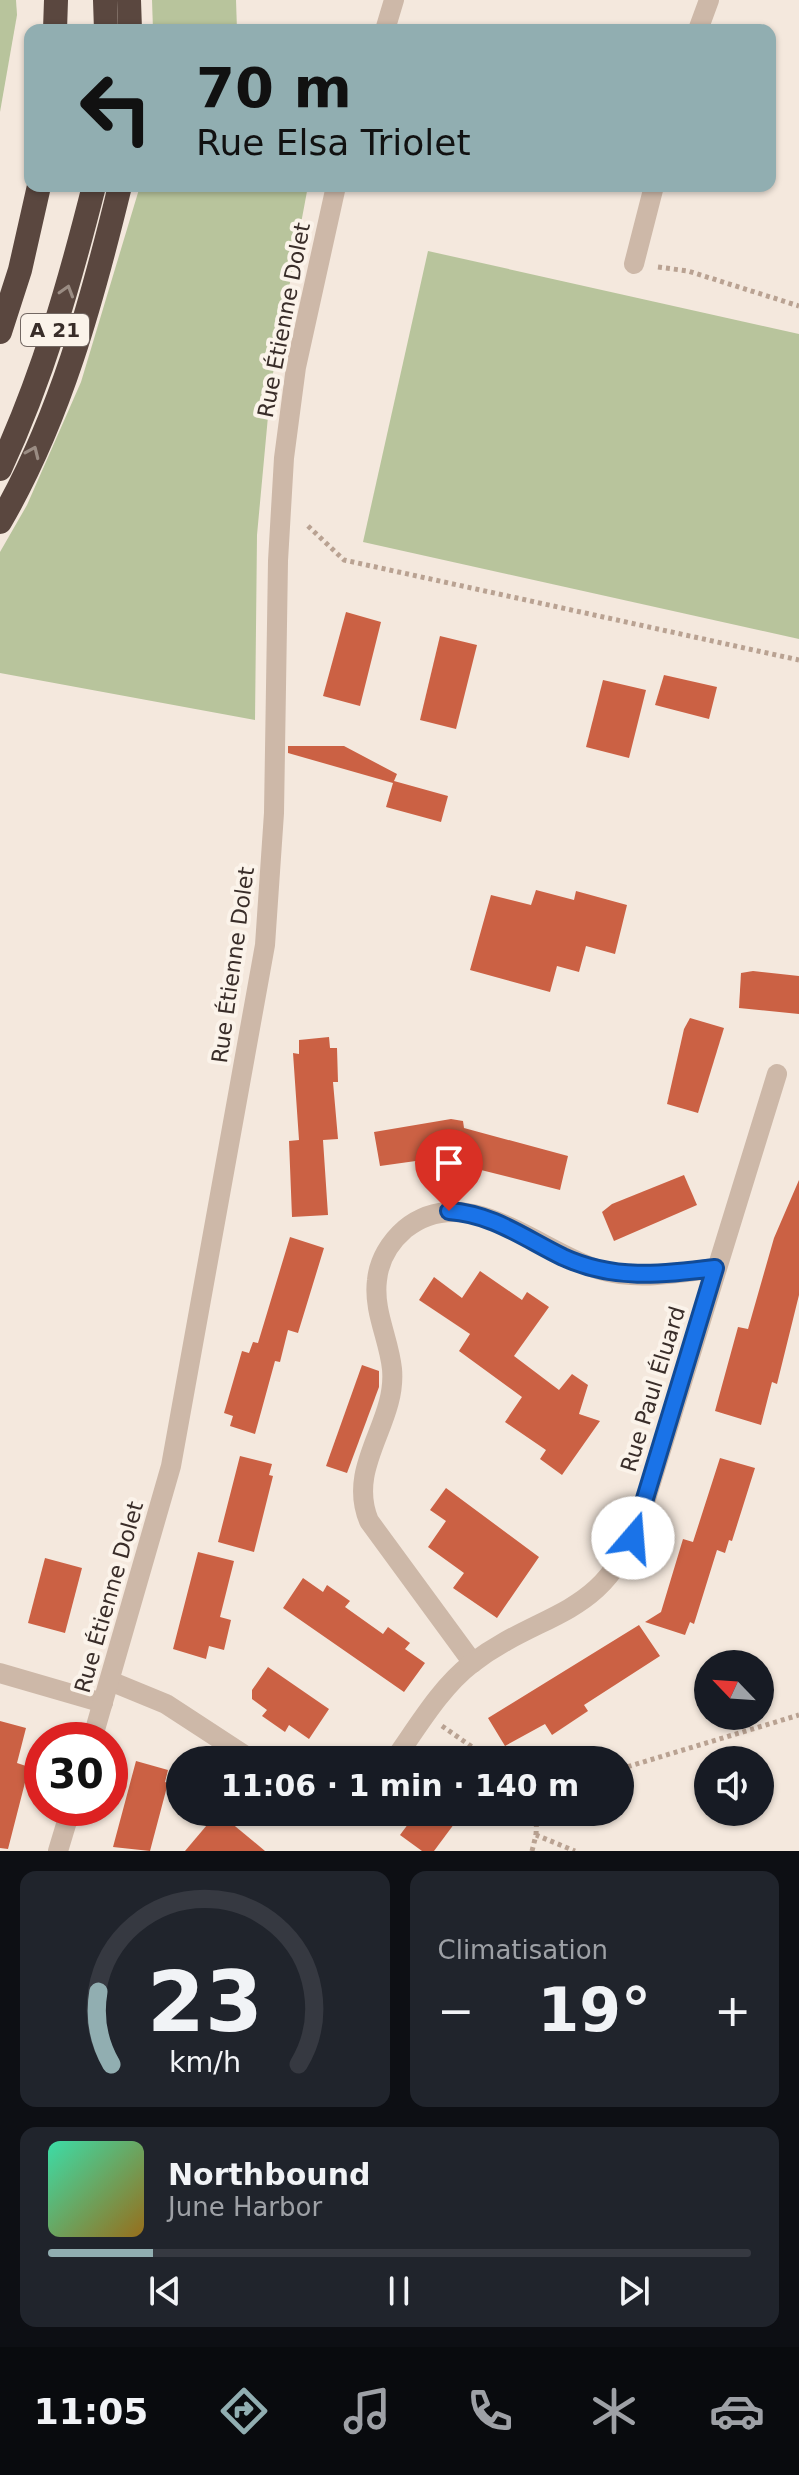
<!DOCTYPE html>
<html lang="fr">
<head>
<meta charset="utf-8">
<style>
	:root { --surface:#171b24; --page:#20242c; --text:#f1f3f6; --muted:#9ea1a6; --line:#363941; --accent:#91aeb1 }
	body { margin:0; font-family:"DejaVu Sans",sans-serif; background:var(--page); color:var(--text); height:100vh; display:flex; flex-direction:column; font-size:30px; white-space:nowrap }
	* { box-sizing:border-box; margin:0 }
	p { font-size:26px; color:var(--muted) }
	.icon { flex:none; width:44px; height:44px; fill:none; stroke:currentColor; stroke-width:2; stroke-linecap:round; stroke-linejoin:round }
	.map { position:relative; height:1851px; overflow:hidden }
	.side { display:flex; flex-direction:column; gap:20px; padding:20px; background:#0d0f14; flex:1 }
	.side>* { flex:none }
	.top-card { position:absolute; left:24px; top:24px; width:752px; height:168px; border-radius:16px; box-shadow:0 2px 6px #0004; background:#91aeb1; color:#111; overflow:hidden }
	.needle { width:52px; rotate:295deg }
	.buttons { position:absolute; left:694px; top:1650px; display:grid; gap:16px }
	.buttons a { display:grid; place-items:center; width:80px; height:80px; border-radius:50%; background:var(--surface); box-shadow:0 2px 6px #0004; font-size:40px }
	.speed { position:absolute; left:24px; top:1722px; display:flex; gap:16px; font-size:40px; font-weight:700; text-align:center }
	.speed>* { display:grid; place-content:center; width:104px; height:104px; border-radius:50%; background:var(--surface); box-shadow:0 2px 6px #0004; line-height:1 }
	.speed .limit { border:12px solid #d22; background:#fff; color:#111 }
	.pin { position:absolute; display:grid; place-items:center; width:68px; height:68px; color:#fff; margin:-82px -34px; border-radius:50% 50% 50% 0; rotate:-45deg; box-shadow:0 0 8px #0007 }
	.pin .icon { rotate:45deg }
	.me { position:absolute; width:88px; margin:-44px; rotate:18deg; stroke-linejoin:round; filter:drop-shadow(0 0 6px #0008) }
	.turn { display:flex; align-items:center; gap:28px; height:168px; padding:0 40px; font-size:36px }
	.turn .icon { width:104px; height:104px; stroke-width:2.5 }
	.turn b { display:block; font-size:56px; line-height:68px }
	.big { font-size:60px; font-weight:700; line-height:1.1 }
	.side .tile { flex:1; display:flex; flex-direction:column; justify-content:center; gap:12px; min-width:0; padding:0 28px; border-radius:16px; background:var(--page) }
	.side .dial { align-items:center; gap:0 }
	.dial svg { height:208px; overflow:visible; fill:none; stroke:var(--line); stroke-width:7; stroke-linecap:round; text-anchor:middle }
	.dial text { fill:var(--text); stroke:none }
	.song { display:flex; align-items:center; gap:24px }
	.cover { width:96px; height:96px; border-radius:12px; background:linear-gradient(135deg,hsl(160 70% 55%),hsl(40 70% 35%)) }
	.played { height:8px; border-radius:4px; background:linear-gradient(90deg,var(--accent) 15%,var(--line) 15%) }
	.keys { display:flex; justify-content:space-around; direction:ltr }
	.heat { display:flex; justify-content:space-between; align-items:center; font-size:44px; direction:ltr }
	.side .tiles { flex:1; display:grid; gap:20px; grid-template-columns:1fr 1fr }
	.tile:last-child { grid-column:span 2 }
	.trip { position:absolute; left:166px; top:1746px; width:468px; height:80px; border-radius:40px; background:var(--surface); box-shadow:0 2px 6px #0004; font-weight:700; line-height:80px; text-align:center }
	.menu { display:flex; height:128px; justify-content:space-around; align-items:center; background:#090b0e; color:var(--muted) }
	.menu .icon { width:56px; height:56px }
	.menu .active { color:var(--accent) }
	.menu b { font-size:36px; color:var(--text) }
	.map>svg:first-child { display:block }
	.green { fill:#b8c49c }
	.building { fill:#cb6144 }
	.lines { fill:none; stroke-linecap:round; stroke-linejoin:round }
	.path { stroke:#b9a292; stroke-width:5; stroke-dasharray:4 4; stroke-linecap:butt }
	.minor { stroke:#cdb8a8; stroke-width:20 }
	.highway { stroke:#5a473f; stroke-width:24 }
	.oneway { stroke:#9a8c83 }
	.route-casing { stroke:#114b97; stroke-width:20 }
	.route { stroke:#1a73e8; stroke-width:14 }
	.labels { text-anchor:middle; dominant-baseline:central; stroke-width:8; stroke-linejoin:round; paint-order:stroke }
	.shield { fill:#fbf3ea; stroke:#736863; stroke-width:2 }
	.shield-label { font-size:20px; font-weight:bold; fill:#392d29 }
	.street-label { font-size:22px; fill:#392d29; stroke:#fbf3ea }
</style>
</head>
<body>
<div class="map">
<svg width="799" height="1851" viewBox="0 0 799 1851">
	<rect width="100%" height="100%" fill="#f4e8dd"/>
	<g class="green">
		<path d="M0,0H16L17,15L0,112Z"/>
		<path d="M152,0H236L237,30H153Z"/>
		<path d="M140,186H308L271,384L257,535L255,720L0,673V552L27,505L81,382Z"/>
		<path d="M428,251L799,334V639L363,542Z"/>
	</g>
	<g class="building">
		<path d="M346,612L381,622L360,706L323,696Z"/>
		<path d="M440,636L477,645L456,729L420,720Z"/>
		<path d="M664,675L717,687L709,719L655,705Z"/>
		<path d="M603,680L646,690L629,758L586,747Z"/>
		<path d="M288,746H344L397,774L394,781L448,796L441,822L386,807L393,783L288,753Z"/>
		<path d="M536,890L574,900L576,891L627,905L615,954L586,946L579,972L557,966L550,992L470,970L491,895L531,905Z"/>
		<path d="M753,971L799,976V1014L739,1008L741,973Z"/>
		<path d="M690,1018L724,1028L698,1113L667,1104L684,1029Z"/>
		<path d="M329,1037L330,1048H337L338,1082H333L338,1139L323,1140L328,1215L292,1217L289,1141L299,1140L293,1053L299,1054V1040Z"/>
		<path d="M451,1119L463,1121L464,1128L568,1156L560,1190L477,1169L480,1152L380,1166L374,1132Z"/>
		<path d="M684,1175L697,1205L614,1241L602,1212L612,1204Z"/>
		<path d="M799,1180V1295L777,1384L772,1382L761,1425L715,1411L738,1327L748,1329L774,1238Z"/>
		<path d="M290,1237L324,1248L298,1333L288,1330L280,1362L275,1361L255,1434L230,1426L233,1416L224,1413L242,1351L249,1353L253,1342L258,1343Z"/>
		<path d="M480,1271L522,1300L527,1292L549,1307L514,1356L559,1390L572,1374L588,1385L579,1414L600,1421L562,1475L540,1459L546,1450L505,1422L522,1397L459,1351L470,1334L419,1300L434,1277L462,1298Z"/>
		<path d="M362,1365L379,1371V1387L347,1473L326,1466Z"/>
		<path d="M240,1456L272,1464L269,1475L273,1476L254,1552L218,1542Z"/>
		<path d="M720,1458L755,1468L732,1541L729,1540L725,1553L717,1550L694,1624L690,1622L685,1635L645,1622L661,1612L683,1539L693,1542Z"/>
		<path d="M446,1488L539,1557L497,1618L453,1588L464,1573L428,1547L446,1521L430,1510Z"/>
		<path d="M198,1552L234,1561L220,1617L231,1620L224,1650L209,1646L206,1659L173,1649Z"/>
		<path d="M45,1558L82,1568L65,1633L28,1623Z"/>
		<path d="M303,1578L323,1592L327,1585L350,1601L345,1607L383,1634L388,1627L410,1643L405,1649L425,1663L404,1692L283,1608Z"/>
		<path d="M639,1625L660,1656L584,1705L588,1711L552,1735L545,1724L505,1746L488,1718Z"/>
		<path d="M268,1667L329,1709L309,1739L289,1725L285,1732L262,1716L267,1710L252,1699V1690Z"/>
		<path d="M0,1721L26,1728L17,1763L29,1767L8,1849L0,1848Z"/>
		<path d="M136,1761L168,1770L165,1782L168,1783L150,1851L113,1847Z"/>
		<path d="M218,1812L265,1851H185Z"/>
		<path d="M417,1812H463L434,1851H422L400,1835Z"/>
	</g>
	<g class="lines">
		<g class="path">
			<path d="M658,267L688,271L799,306"/>
			<path d="M308,526L344,560L799,660"/>
			<path d="M442,1726L491,1760"/>
			<path d="M620,1769L799,1715"/>
			<path d="M536,1835L537,1812"/>
			<path d="M532,1851L536,1835L575,1851"/>
		</g>
		<g class="minor">
			<path d="M385,30L394,0"/>
			<path d="M698,30L709,0"/>
			<path d="M634,264L654,186"/>
			<path d="M473,1663L369,1521C346,1466 397,1423 392,1369C389,1339 373,1311 377,1280C379,1260 390,1242 405,1229C467,1179 540,1252 600,1270C638,1281 677,1273 715,1268"/>
			<path d="M0,1673L103,1703"/>
			<path d="M110,1681L166,1704L252,1760"/>
			<path d="M92,1740L171,1466L265,945L274,813L278,561L284,458L296,367L336,186"/>
			<path d="M394,1760C417,1728 440,1688 471,1664C546,1607 604,1621 641,1515L777,1074"/>
			<path d="M58,1851L71,1808"/>
		</g>
		<g class="highway">
			<path d="M105,0L106,30"/>
			<path d="M129,0L130,30"/>
			<path d="M55,30L56,0"/>
			<path d="M0,332L20,270L39,186"/>
			<path d="M0,469C43,376 69,285 94,186"/>
			<path d="M0,522C60,419 92,301 120,186"/>
		</g>
	</g>
	<defs><path id="oneway-chevron" d="M-2-3.5L2.5 0L-2 3.5" fill="none" stroke-width="1.6" stroke-linecap="round" stroke-linejoin="round" transform="scale(2)"/></defs>
	<g class="oneway">
		<use href="#oneway-chevron" transform="translate(67 291) rotate(-73)"/>
		<use href="#oneway-chevron" transform="translate(33 452) rotate(-66)"/>
	</g>
	<g class="lines">
		<g class="route-casing">
			<path id="route" d="M449,1211C493,1214 524,1238 563,1257C613,1280 661,1275 715,1268L633,1538"/>
		</g>
		<use href="#route" class="route"/>
	</g>
	<g class="labels">
		<rect class="shield" x="21" y="314" width="68" height="32" rx="6"/>
		<g class="shield-label">
			<text x="55" y="330">A 21</text>
		</g>
		<g class="street-label">
			<text transform="translate(284 320) rotate(-79)">Rue Étienne Dolet</text>
			<text transform="translate(233 965) rotate(-82)">Rue Étienne Dolet</text>
			<text transform="translate(653 1389) rotate(-73)">Rue Paul Éluard</text>
			<text transform="translate(109 1597) rotate(-74)">Rue Étienne Dolet</text>
		</g>
	</g>
</svg>
<div class="buttons">
<a><svg class="needle" viewBox="-14 -14 28 28"><path d="M0-13l5 13h-10z" fill="#e53935"/><path d="M0 13l5-13h-10z" fill="#9ea1a6"/></svg></a>
<a><svg class="icon" aria-label="sound" viewBox="0 0 24 24"><path d="M4 9h4l5-4v14l-5-4H4zM17 9q2 3 0 6"/></svg></a>
</div>
<div class="speed"><div class="limit">30</div></div>
<div class="pin" style="left:449px;top:1211px;background:#d93025"><svg class="icon" aria-label="arrive" viewBox="0 0 24 24"><path d="M6 21V4h12l-3 4 3 4H6"/></svg></div>
<svg class="me" style="left:633px;top:1538px" viewBox="-20 -20 40 40"><circle r="19" fill="#fff"/><path d="M0-13L10 11 0 6-10 11z" fill="#1a73e8"/></svg>
<div class="trip">11:06 · 1 min · 140 m</div>
<div class="top-card">
<div class="turn"><svg class="icon" aria-label="left" viewBox="0 0 24 24"><path d="M17 20v-9H6M10 6l-5 5 5 5"/></svg><div><b>70 m</b>Rue Elsa Triolet</div></div>
</div>
</div>
<section class="side">
<div class="tiles">
<div class="tile dial"><svg viewBox="0 0 100 80">
<path d="M14 69A42 42 0 1 1 86 69"/>
<path d="M14 69A42 42 0 0 1 9 41" stroke="#91aeb1"/>
<text x="50" y="56" font-size="32" font-weight="700">23</text>
<text x="50" y="72" font-size="11">km/h</text>
</svg></div>
<div class="tile"><p>Climatisation</p>
<div class="heat"><a>−</a><b class="big">19°</b><a>+</a></div>
</div>
<div class="tile">
<div class="song"><i class="cover"></i><div><b>Northbound</b><p>June Harbor</p></div></div>
<div class="played"></div>
<div class="keys"><svg class="icon" aria-label="previous" viewBox="0 0 24 24"><path d="M18 5L8 12l10 7zM5 5v14"/></svg><svg class="icon" aria-label="pause" viewBox="0 0 24 24"><path d="M8 5v14M16 5v14"/></svg><svg class="icon" aria-label="next" viewBox="0 0 24 24"><path d="M6 5l10 7-10 7zM19 5v14"/></svg></div>
</div>
</div>
</section>
<nav class="menu">
<b>11:05</b>
<svg class="icon active" aria-label="directions" viewBox="0 0 24 24"><path d="M12 3l9 9-9 9-9-9zM9 14v-3h6M13 9l2 2-2 2"/></svg>
<svg class="icon" aria-label="music" viewBox="0 0 24 24"><path d="M9 18V5l10-2v13"/><circle cx="6" cy="18" r="3"/><circle cx="16" cy="16" r="3"/></svg>
<svg class="icon" aria-label="phone" viewBox="0 0 24 24"><path d="M5 4h4l2 5-3 2q2 4 5 5l2-3 5 2v4C11 20 4 13 5 4z"/></svg>
<svg class="icon" aria-label="climate" viewBox="0 0 24 24"><path d="M12 3v18M4 7l16 10M4 17L20 7"/></svg>
<svg class="icon" aria-label="car" viewBox="0 0 24 24"><path d="M5 17H2v-5l4-1 3-4h7l3 4 3 1v5h-3M9 17h6M6 11h13"/><circle cx="7" cy="17" r="2"/><circle cx="17" cy="17" r="2"/></svg>
</nav>
</body>
</html>
